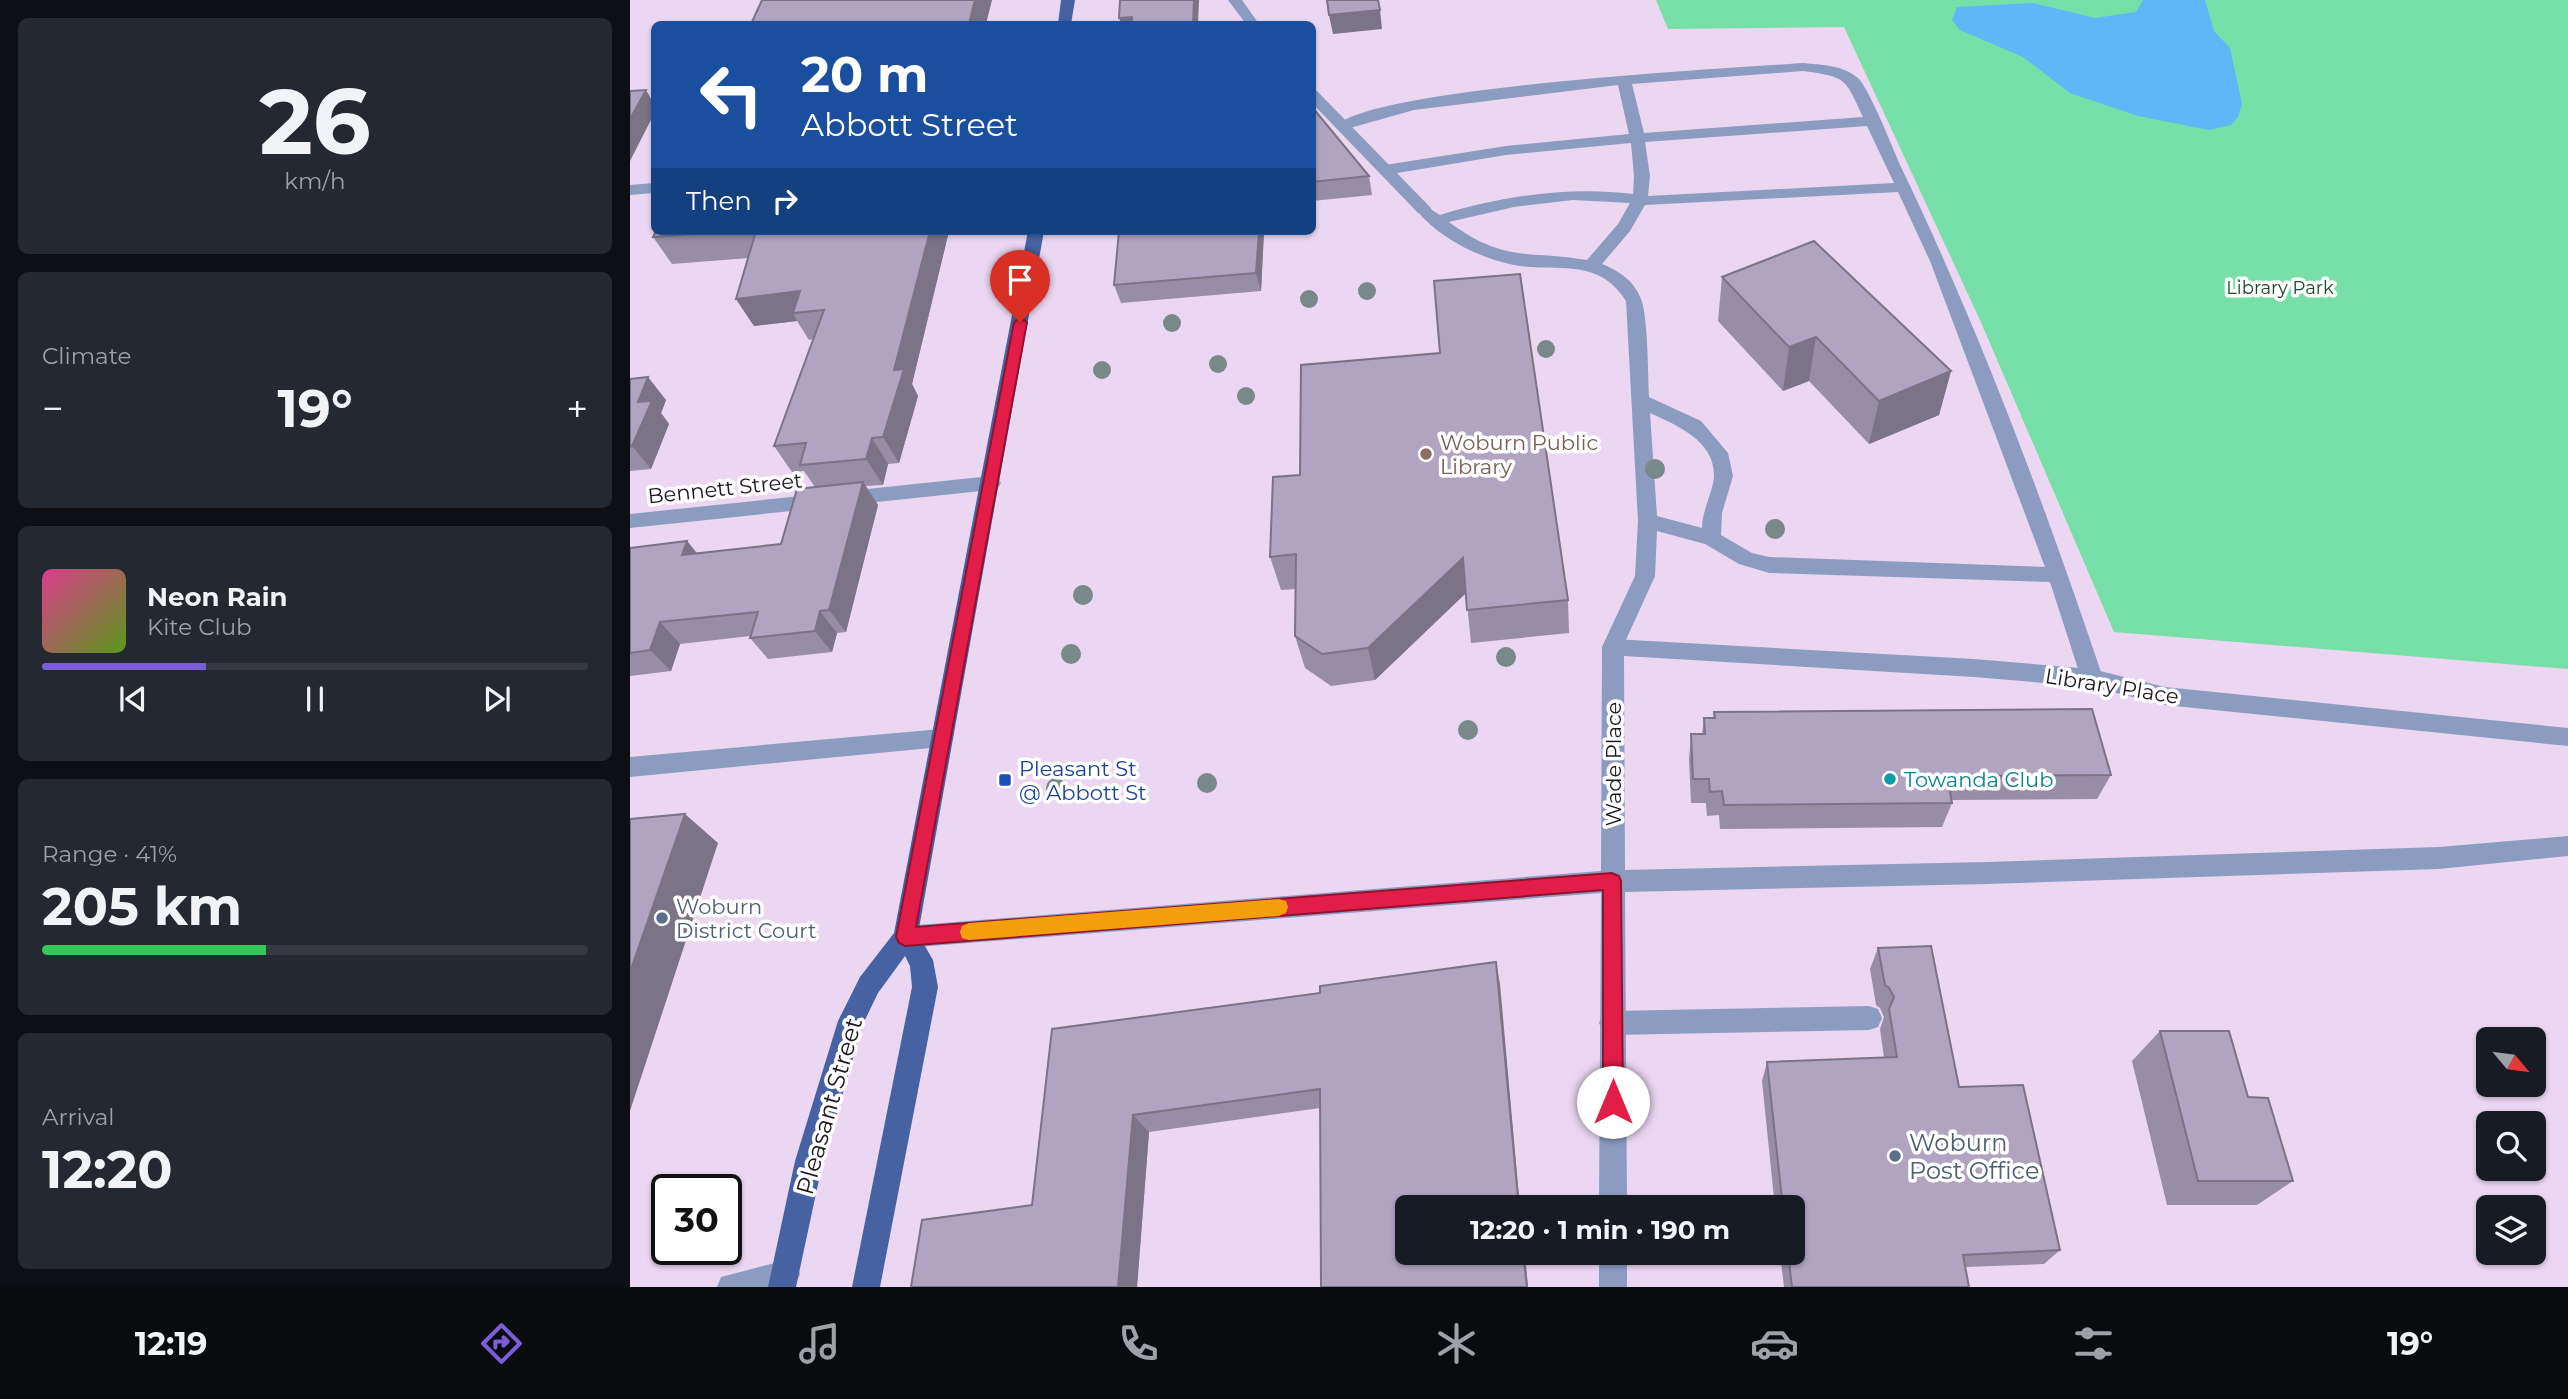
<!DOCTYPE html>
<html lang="en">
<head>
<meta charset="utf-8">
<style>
	:root { --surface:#171b24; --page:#242831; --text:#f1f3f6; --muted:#9ea1a6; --line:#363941; --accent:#7c5dd8 }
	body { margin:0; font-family:Montserrat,sans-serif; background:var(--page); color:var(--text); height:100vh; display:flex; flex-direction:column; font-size:26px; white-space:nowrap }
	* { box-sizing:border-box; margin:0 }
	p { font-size:23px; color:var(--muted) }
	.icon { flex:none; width:38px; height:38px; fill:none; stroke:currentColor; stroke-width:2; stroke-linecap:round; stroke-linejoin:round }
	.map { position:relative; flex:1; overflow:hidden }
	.drawer { display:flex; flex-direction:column; gap:18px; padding:18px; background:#0d0f14; width:630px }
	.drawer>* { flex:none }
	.banner { position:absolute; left:21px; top:21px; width:665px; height:214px; border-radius:10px; box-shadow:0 2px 5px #0004; background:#1a4fa0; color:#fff; overflow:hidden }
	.needle { width:46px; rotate:119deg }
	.controls { position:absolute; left:1846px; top:1027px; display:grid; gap:14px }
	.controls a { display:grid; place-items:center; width:70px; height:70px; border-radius:10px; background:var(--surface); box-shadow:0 2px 5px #0004; font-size:35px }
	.speed { position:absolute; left:21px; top:1174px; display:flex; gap:14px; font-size:35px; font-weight:700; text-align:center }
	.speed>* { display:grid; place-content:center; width:91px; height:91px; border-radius:50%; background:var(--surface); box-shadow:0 2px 5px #0004; line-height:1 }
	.speed .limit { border:4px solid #111; border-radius:10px; background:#fff; color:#111 }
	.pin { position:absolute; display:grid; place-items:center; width:60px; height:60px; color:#fff; margin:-72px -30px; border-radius:50% 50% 50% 0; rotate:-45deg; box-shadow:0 0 7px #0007 }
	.pin .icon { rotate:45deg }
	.me { position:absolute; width:77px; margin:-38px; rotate:0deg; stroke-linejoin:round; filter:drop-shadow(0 0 5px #0008) }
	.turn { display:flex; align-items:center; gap:24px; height:147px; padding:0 35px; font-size:32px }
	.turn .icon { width:91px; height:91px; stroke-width:2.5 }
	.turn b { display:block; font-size:49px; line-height:60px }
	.then { display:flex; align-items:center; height:66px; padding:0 35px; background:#0003; gap:14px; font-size:26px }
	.big { font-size:52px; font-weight:700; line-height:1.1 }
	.drawer .widget { flex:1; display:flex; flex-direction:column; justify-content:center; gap:10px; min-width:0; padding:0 24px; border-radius:10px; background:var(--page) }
	.drawer .dial { align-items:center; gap:0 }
	.dial b { font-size:91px; line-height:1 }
	.song { display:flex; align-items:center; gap:21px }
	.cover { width:84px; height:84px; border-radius:10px; background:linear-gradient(135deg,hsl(330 70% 55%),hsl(90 70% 35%)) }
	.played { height:7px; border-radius:4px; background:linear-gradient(90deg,var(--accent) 30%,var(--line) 30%) }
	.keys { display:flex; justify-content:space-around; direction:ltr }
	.heat { display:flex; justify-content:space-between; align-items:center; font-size:38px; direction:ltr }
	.charge { height:10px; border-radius:5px; background:linear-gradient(90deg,#34c759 41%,var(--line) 0) }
	.trip { position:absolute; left:765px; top:1195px; width:410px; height:70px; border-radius:10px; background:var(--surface); box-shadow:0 2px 5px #0004; font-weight:700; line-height:70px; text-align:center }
	.tabs { display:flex; height:112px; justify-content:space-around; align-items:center; background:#090b0e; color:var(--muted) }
	.tabs .icon { width:49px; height:49px }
	.tabs .selected { color:var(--accent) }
	.tabs b { font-size:32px; color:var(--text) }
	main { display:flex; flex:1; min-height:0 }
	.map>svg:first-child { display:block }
	.green { fill:#77dfa8 }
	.water { fill:#61b6f8 }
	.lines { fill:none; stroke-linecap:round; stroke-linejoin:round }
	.lane { fill:#8c9cc1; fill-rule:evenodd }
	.street { fill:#8c9cc1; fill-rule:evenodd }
	.primary { fill:#4762a3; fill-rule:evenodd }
	.tree { fill:#798888 }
	.wall { fill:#978da5 }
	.shaded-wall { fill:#7b7386 }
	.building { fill:#b0a4c0; stroke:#7b7386; stroke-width:2 }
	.route { fill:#e11d48; stroke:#92132f; stroke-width:2 }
	.slow { fill:#f59e0b }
	.education-dot { fill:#8d6e63; stroke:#fff; stroke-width:2.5 }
	.culture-dot { fill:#0f9aa8; stroke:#fff; stroke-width:2.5 }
	.transit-dot { fill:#1a4fb4; stroke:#fff; stroke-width:2.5 }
	.service-dot { fill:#5c6f8a; stroke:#fff; stroke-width:2.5 }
	.labels { text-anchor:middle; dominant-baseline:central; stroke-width:7; stroke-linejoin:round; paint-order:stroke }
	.far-park-label { font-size:18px; fill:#1c4832; stroke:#fff }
	.education-label { font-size:21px; fill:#785e54; stroke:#fff; text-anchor:start }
	.street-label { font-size:21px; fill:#1d161f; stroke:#fff }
	.transit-label { font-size:21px; fill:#164399; stroke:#fff; text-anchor:start }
	.culture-label { font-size:21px; fill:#0d838f; stroke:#fff; text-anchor:start }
	.service-label { font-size:21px; fill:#4e5e75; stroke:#fff; text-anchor:start }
	.near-street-label { font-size:24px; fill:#1d161f; stroke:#fff }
	.near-service-label { font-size:24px; fill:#4e5e75; stroke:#fff; text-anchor:start }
</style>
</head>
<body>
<main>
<section class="drawer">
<div class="widget dial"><b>26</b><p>km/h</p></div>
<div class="widget"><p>Climate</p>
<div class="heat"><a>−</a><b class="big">19°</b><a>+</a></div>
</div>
<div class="widget">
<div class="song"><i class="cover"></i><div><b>Neon Rain</b><p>Kite Club</p></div></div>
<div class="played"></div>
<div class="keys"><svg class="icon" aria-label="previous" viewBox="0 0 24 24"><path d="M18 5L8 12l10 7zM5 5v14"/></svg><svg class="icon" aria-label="pause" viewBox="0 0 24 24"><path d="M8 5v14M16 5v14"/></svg><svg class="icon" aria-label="next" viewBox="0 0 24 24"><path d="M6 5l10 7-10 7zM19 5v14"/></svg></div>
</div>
<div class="widget"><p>Range · 41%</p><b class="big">205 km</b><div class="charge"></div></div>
<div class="widget"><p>Arrival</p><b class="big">12:20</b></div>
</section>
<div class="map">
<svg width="1938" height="1287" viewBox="0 0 1938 1287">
	<rect width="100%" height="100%" fill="#ebd7f1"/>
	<path class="green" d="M1026,0H1938V669L1484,632L1350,320L1214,27L1038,29Z"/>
	<path class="water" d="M1513,0H1575L1584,31L1600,48L1612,104L1608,117L1601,125L1579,130L1508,116L1440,93L1393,57L1330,30L1322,20L1327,7L1403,3L1465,18L1506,12Z"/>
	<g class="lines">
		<g class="lane">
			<path d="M1173,63C1192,65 1213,65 1228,78C1239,88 1263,149 1271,167C1350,331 1415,505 1473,678L1470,684L1462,687L1454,684L1451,678L1420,582L1139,573L1109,564L1075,544L1027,531L1025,576L990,653L983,655L976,653L972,647L1005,576L1008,521L996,301C968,256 927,273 884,265C849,258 809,238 786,210L794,205L810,215C872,196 938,186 1003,194L1004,176L1001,143L876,155L755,175L747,170L755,165L876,146L999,134L988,85L784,110L713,130L706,126C743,87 1102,68 1173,63ZM1173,71C1217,77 1215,78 1233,117L1014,133L1002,84ZM1237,126L1264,183L1018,196L1020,176L1015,142ZM1268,192L1300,261L1415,567L1139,557L1122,553L1091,535L1092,513L1103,476L1098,453L1071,421L1019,397C1018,377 1018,315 1011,299C1004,281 990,271 972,264L1000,231L1015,205ZM943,200L1000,203L988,224L957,260C897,250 874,263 819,222L884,207ZM1020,413C1046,425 1084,440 1084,475C1084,490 1072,510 1072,528L1027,516Z"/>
			<path d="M311,729L319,731L322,738L319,745L311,747L0,777V757Z"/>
			<path d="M1239,1006L1248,1009L1252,1018L1248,1027L1239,1030L982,1035L973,1032L969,1023L973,1014L982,1011Z"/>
		</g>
		<g class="street">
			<path d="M598,0H612L629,24H616Z"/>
			<path d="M682,90L687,91L800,207L802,210L800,213H788L682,103Z"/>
			<path d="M24,183V193L0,195V185Z"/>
			<path d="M361,476L368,478L371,483L368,488L361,490L0,528V514Z"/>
			<path d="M983,639L1344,659L1462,669L1535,687L1938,728V746L1535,705L1462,687L1344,677L994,656L995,870L1357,862L1809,847L1938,836V856L1809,869L1357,884L995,892L997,1208H969L971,893L275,948L266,945L263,937L266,929L275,926L971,871L972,647L976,641Z"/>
			<rect x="969" y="1253" width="28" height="34"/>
			<path d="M156,1260L166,1264L170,1274L166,1284L159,1287H87L91,1277Z"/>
		</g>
		<g class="primary">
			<path d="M431,0H445L441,24H428Z"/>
			<path d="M398,231H414L288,934L303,960L308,987L250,1287H222L282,987L280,966L275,956L248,993L233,1024L193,1161L166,1287H138L165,1161L208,1021L230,977L264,933Z"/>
		</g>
	</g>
	<g class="tree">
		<circle cx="737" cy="291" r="9"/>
		<circle cx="679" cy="299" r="9"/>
		<circle cx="542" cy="323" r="9"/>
		<circle cx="916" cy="349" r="9"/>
		<circle cx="588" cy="364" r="9"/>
		<circle cx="472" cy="370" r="9"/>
		<circle cx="616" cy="396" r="9"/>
		<circle cx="1025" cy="469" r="10"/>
		<circle cx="1145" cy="529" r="10"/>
		<circle cx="453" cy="595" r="10"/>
		<circle cx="441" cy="654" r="10"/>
		<circle cx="876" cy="657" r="10"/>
		<circle cx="838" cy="730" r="10"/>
		<circle cx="577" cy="783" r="10"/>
		<circle cx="426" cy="788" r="10"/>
	</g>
	<g class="wall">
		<path d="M682,107L739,176L742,195L682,201Z"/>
		<path d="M26,231H319L282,384L288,396L269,463L258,464L253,485L236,486L248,505L216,632L207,633L202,652L138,659L120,638V636L50,644L41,671L0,676V548L57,541L67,553L151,544L185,487L174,471L162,472L144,446L183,339L179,340L167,321L124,326L106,299L119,258L42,264L23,237Z"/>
		<path d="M634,231L631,291L491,303L484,285Z"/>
		<path d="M1092,277L1321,371L1309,415L1239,444L1179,381L1153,391L1088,321Z"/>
		<path d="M0,379L36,400L31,413L39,424L21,469L0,471Z"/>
		<path d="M670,475L938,600L939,633L841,643L836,593L745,680L701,686L675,668L665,636L666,589L651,590L640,557Z"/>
		<path d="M1084,712L1481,775L1467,799L1321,800L1322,803L1312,827L1090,829L1089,815L1077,816L1076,803H1061L1059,759L1061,734H1072L1074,718H1083Z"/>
		<path d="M1248,948L1329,1087L1430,1250L1414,1264L1335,1267L1339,1287H1154L1150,1253H1162V1208H1145L1132,1081L1137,1062L1254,1058L1250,1029L1254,1017L1250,1008L1246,1005L1240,969Z"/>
		<path d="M870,984L690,1108L519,1132L507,1287H281L402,1205L422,1029Z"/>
		<path d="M1530,1031L1618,1097L1663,1181L1627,1205H1537L1502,1061Z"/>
	</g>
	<g class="shaded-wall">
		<path d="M345,0H362L356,24H339Z"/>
		<path d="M564,0H569L568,24H563Z"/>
		<path d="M750,10L752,29L703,34L699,15Z"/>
		<path d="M502,17L505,24H491L489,18Z"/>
		<path d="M16,90L24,104V114L0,161V119Z"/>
		<path d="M300,231H319L282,384L288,396L269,463L253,437L264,370Z"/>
		<path d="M629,231H634L631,291L626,273Z"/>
		<path d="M170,291L163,313L167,321L124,326L106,299Z"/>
		<path d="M1186,337L1179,381L1153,391L1159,347Z"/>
		<path d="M1321,371L1309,415L1239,444L1249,401Z"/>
		<path d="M18,377L36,400L31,413L39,424L21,469L2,446L8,402Z"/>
		<path d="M242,438L258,464L253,485L236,459Z"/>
		<path d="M233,482L248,505L216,632L199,610Z"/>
		<path d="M57,541L75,564L52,555Z"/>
		<path d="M833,558L837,592L745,680L738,648Z"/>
		<path d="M190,611L207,633L202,652L185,631Z"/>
		<path d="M30,622L50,644L41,671L20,650Z"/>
		<path d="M55,814L88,843L0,1111V972Z"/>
		<path d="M866,962L870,984L890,1208H889Z"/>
		<path d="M503,1115L519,1132L507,1287H488Z"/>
		<path d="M893,1253H895L898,1287H897Z"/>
	</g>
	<g class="building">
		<path d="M132,0H345L339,24H121Z"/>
		<path d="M490,0H564L563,24H502V17L489,18Z"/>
		<path d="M697,0H748L750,10L699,15Z"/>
		<path d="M16,90L0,119V91Z"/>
		<path d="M682,107L739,176L682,182Z"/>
		<path d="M26,231H102L23,237Z"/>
		<path d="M126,231H300L264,370L274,369L253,437L242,438L236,459L170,465L176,443L144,446L194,310L163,313L170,291L106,299Z"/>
		<path d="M489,231H629L626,273L484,285Z"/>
		<path d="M1184,241L1321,371L1249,401L1186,337L1159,347L1092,277Z"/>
		<path d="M890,274L938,600L837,610L833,558L738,648L692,654L665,636L666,554L640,557L643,477L670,475L671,365L810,353L804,281Z"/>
		<path d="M18,377L8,402L22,401L2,446L0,447V379Z"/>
		<path d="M233,482L199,610L190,611L185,631L120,638L128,612L30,622L20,650L0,653V548L57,541L52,555L151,544L167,489Z"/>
		<path d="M1462,709L1481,775L1317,776L1322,803L1094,805L1092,791L1080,792L1079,779H1063L1061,734H1075L1074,718H1085L1084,712Z"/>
		<path d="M55,814L0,972V819Z"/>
		<path d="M1301,946L1329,1087L1393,1085L1430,1250L1333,1255L1339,1287H1162L1158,1253H1162V1208H1153L1137,1062L1267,1057L1259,1009L1264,997L1259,988L1255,985L1248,948Z"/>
		<path d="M866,962L889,1208H777V1253H893L897,1287H691L690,1089L503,1115L488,1287H281L292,1220L402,1205L422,1029L690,993V986Z"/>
		<path d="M1530,1031H1599L1618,1097L1638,1098L1663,1181H1568Z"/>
	</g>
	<path class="route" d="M390,318L397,322L286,927L982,873L989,876L991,881L993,1102L990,1109L983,1112L976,1109L973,1102V890L275,946L269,943L266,937L384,322Z"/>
	<path class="slow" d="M649,899L656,901L658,907L656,913L649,916L339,940L332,938L330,932L332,926L339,923Z"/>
	<circle class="education-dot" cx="796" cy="454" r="7"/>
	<circle class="culture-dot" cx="1260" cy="779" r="7"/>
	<rect class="transit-dot" x="368" y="773" width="14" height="14" rx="3.5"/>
	<g class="service-dot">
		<circle cx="32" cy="918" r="7"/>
		<circle cx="1265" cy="1156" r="7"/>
	</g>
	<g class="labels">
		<g class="far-park-label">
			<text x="1650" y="288">Library Park</text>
		</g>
		<g class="education-label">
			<text x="810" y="442">Woburn Public<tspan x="810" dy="24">Library</tspan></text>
		</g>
		<g class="street-label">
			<text transform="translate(95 488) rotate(-6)">Bennett Street</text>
			<text transform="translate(1482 686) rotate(9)">Library Place</text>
			<text transform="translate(983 764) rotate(-90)">Wade Place</text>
		</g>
		<g class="transit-label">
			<text x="389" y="768">Pleasant St<tspan x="389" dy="24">@ Abbott St</tspan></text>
		</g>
		<g class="culture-label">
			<text x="1274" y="779">Towanda Club</text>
		</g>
		<g class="service-label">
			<text x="46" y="906">Woburn<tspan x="46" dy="24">District Court</tspan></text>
		</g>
		<g class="near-street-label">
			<text transform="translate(199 1106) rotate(-74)">Pleasant Street</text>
		</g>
		<g class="near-service-label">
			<text x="1279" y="1142">Woburn<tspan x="1279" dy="28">Post Office</tspan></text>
		</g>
	</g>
</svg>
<div class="controls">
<a><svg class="needle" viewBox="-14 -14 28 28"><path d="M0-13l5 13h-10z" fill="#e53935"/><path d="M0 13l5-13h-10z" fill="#9ea1a6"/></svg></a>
<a><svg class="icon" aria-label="search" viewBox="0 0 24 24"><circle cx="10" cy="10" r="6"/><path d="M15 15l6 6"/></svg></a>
<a><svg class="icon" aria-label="layers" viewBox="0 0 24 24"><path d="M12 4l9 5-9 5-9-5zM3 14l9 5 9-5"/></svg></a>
</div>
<div class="speed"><div class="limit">30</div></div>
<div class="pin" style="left:390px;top:322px;background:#d93025"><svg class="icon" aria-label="arrive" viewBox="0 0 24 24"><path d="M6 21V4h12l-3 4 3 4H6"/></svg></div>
<svg class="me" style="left:983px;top:1102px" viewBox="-20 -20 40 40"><circle r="19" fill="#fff"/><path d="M0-13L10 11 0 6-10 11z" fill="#e11d48"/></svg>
<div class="trip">12:20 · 1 min · 190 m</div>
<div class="banner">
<div class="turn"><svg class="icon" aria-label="left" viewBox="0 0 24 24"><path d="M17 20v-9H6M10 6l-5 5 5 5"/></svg><div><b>20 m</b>Abbott Street</div></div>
<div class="then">Then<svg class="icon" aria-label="right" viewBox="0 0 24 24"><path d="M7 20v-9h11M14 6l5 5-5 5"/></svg></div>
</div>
</div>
</main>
<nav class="tabs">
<b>12:19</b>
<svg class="icon selected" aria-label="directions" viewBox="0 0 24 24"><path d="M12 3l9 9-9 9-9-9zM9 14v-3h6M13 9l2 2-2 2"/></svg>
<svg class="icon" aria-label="music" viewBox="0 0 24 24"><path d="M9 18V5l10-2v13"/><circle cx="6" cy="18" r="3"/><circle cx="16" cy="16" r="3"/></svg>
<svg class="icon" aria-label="phone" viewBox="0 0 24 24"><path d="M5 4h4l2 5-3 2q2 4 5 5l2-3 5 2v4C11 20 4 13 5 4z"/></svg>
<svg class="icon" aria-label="climate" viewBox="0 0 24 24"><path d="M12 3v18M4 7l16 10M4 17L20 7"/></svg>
<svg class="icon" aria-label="car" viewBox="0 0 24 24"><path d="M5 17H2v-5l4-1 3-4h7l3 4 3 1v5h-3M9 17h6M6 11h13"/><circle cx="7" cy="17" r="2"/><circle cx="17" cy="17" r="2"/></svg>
<svg class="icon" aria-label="filters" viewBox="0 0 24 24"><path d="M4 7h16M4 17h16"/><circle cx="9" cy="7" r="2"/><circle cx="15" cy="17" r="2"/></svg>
<b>19°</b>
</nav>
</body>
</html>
